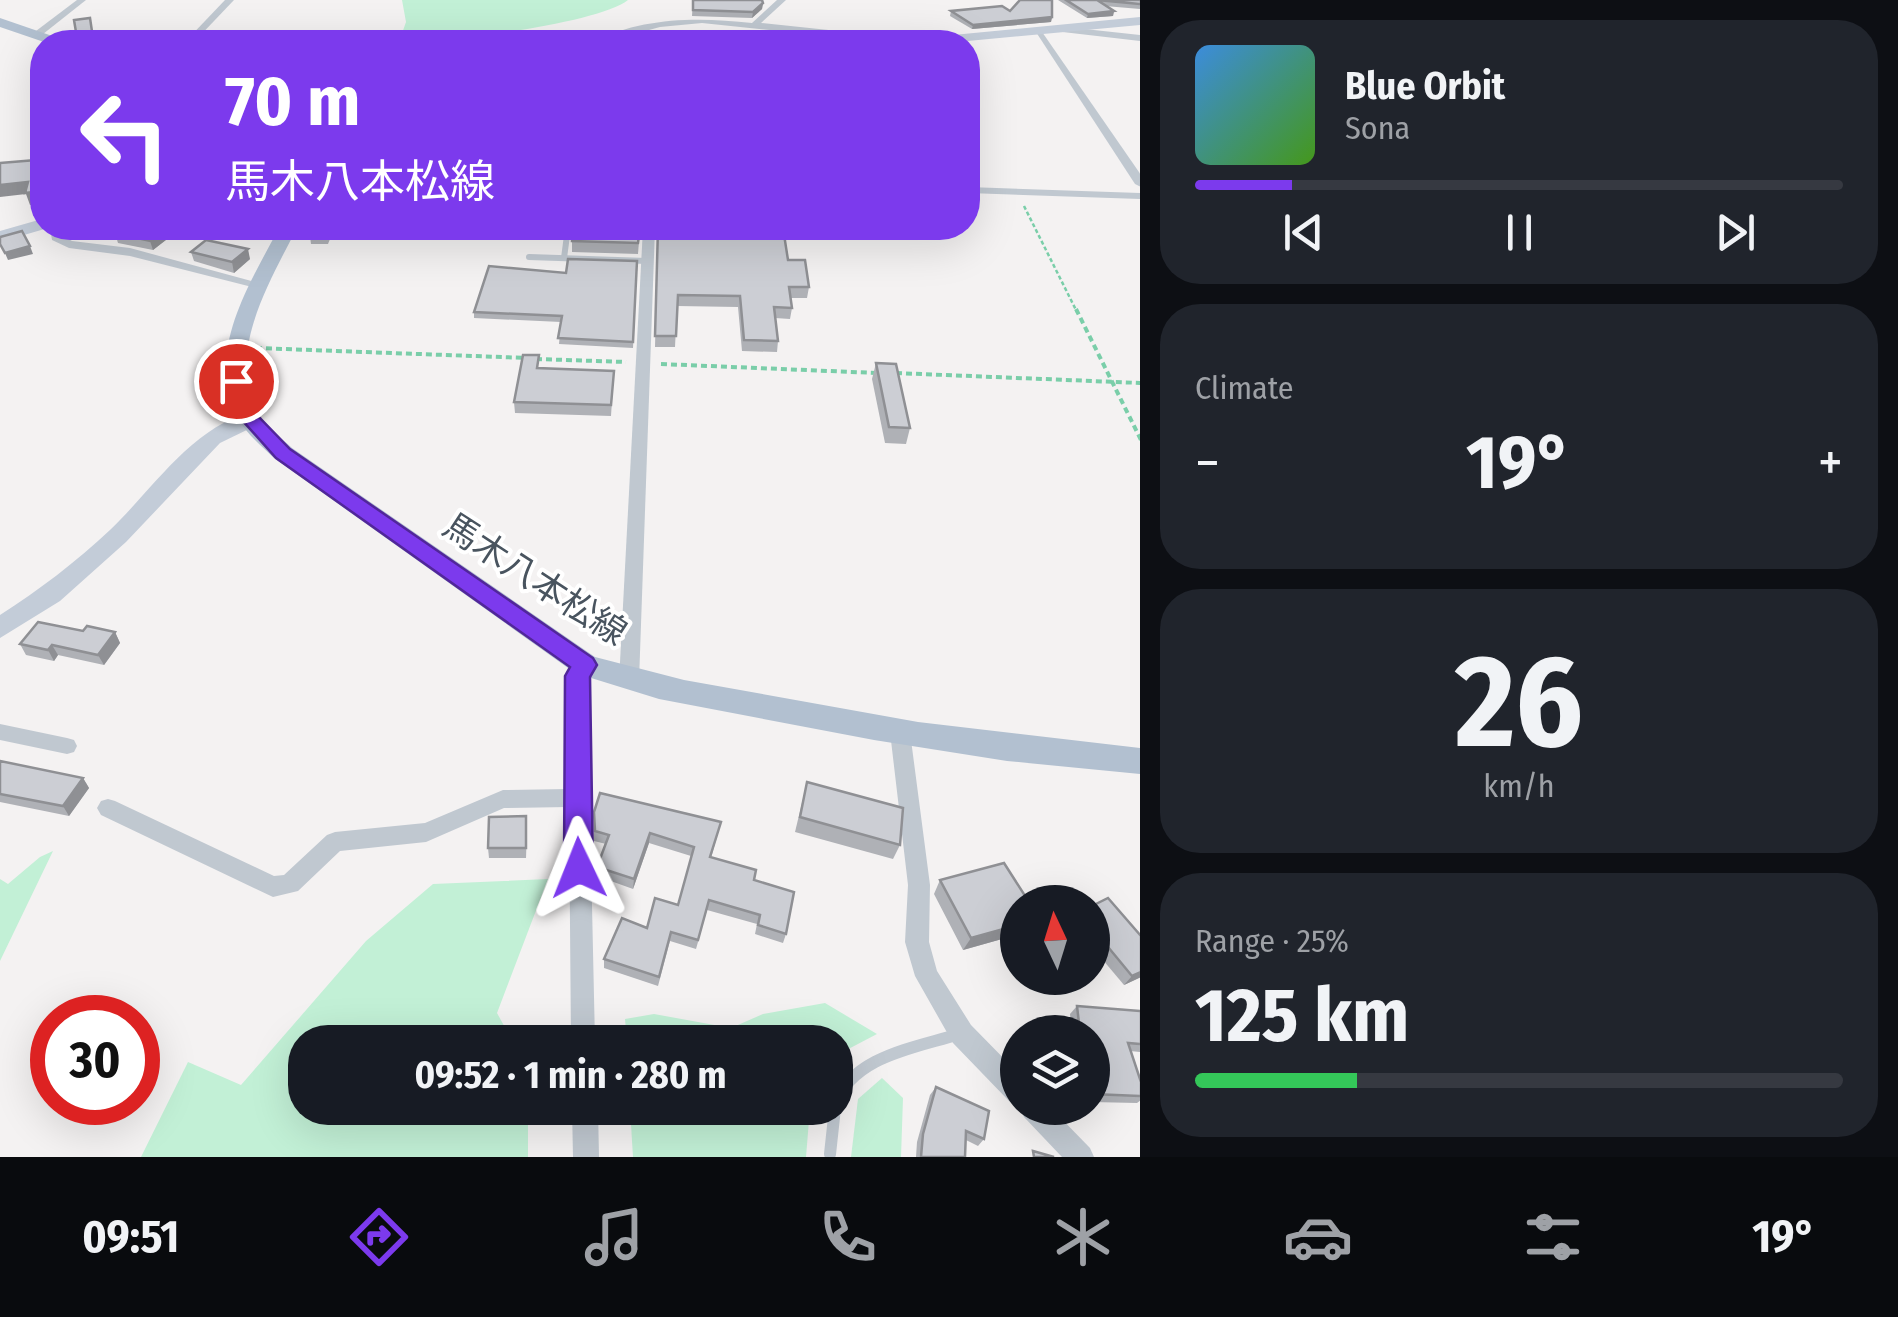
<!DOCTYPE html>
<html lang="en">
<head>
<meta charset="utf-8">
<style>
	:root { --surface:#171b24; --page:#20242c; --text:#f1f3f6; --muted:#9ea1a6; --line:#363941; --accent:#7c3aed }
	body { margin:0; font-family:"Fira Sans Condensed","Noto Sans JP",sans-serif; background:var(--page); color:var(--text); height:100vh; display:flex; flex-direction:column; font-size:38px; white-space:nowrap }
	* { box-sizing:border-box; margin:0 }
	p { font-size:32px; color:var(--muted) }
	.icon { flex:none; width:55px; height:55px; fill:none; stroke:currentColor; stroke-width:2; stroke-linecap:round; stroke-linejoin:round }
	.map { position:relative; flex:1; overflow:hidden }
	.panel { display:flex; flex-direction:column; gap:20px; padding:20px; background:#0d0f14; width:758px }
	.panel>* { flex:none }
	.guide { position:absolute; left:30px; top:30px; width:950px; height:210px; border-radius:40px; box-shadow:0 10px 40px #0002; background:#7c3aed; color:#fff; overflow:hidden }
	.needle { width:65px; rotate:356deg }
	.controls { position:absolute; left:1000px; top:885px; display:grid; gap:20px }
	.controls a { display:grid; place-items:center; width:110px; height:110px; border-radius:50%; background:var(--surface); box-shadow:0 10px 40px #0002; font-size:50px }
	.speed { position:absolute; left:30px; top:995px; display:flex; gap:20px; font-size:50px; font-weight:700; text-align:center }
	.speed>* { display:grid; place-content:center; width:130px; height:130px; border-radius:50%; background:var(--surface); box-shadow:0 10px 40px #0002; line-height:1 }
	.speed .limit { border:15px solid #d22; background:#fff; color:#111 }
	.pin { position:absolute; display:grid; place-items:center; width:85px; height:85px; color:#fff; margin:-42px; border:5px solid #fff; border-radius:50%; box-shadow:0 2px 10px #0007 }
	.me { position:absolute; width:110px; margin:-55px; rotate:358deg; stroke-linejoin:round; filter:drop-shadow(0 0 8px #0008) }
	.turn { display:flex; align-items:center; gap:35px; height:210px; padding:0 30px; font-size:45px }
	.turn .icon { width:130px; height:130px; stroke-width:2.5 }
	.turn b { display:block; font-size:70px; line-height:85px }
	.big { font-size:75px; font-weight:700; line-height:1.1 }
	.panel .card { flex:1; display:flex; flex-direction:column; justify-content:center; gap:15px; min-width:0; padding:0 35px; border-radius:40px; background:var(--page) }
	.panel .dial { align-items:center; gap:0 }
	.dial b { font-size:130px; line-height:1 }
	.song { display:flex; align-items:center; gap:30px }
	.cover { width:120px; height:120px; border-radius:15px; background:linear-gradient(135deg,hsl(210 70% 55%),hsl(100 70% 35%)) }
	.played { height:10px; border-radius:5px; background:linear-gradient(90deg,var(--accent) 15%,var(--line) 15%) }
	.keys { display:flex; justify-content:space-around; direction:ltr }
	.heat { display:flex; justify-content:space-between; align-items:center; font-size:55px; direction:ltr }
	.charge { height:15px; border-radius:8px; background:linear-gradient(90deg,#34c759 25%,var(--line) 0) }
	.trip { position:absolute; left:288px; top:1025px; width:565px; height:100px; border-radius:40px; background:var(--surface); box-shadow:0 10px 40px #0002; font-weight:700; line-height:100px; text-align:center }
	.tabs { display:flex; height:160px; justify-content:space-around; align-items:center; background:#090b0e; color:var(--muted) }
	.tabs .icon { width:70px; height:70px }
	.tabs .current { color:var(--accent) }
	.tabs b { font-size:45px; color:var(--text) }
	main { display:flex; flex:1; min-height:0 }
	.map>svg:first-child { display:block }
	.green { fill:#c2f0d6 }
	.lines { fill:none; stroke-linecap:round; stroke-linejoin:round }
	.path-far1 { stroke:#7acea9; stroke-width:2.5; stroke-dasharray:4 2.5; stroke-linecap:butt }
	.path { stroke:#7acea9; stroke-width:4; stroke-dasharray:6 4; stroke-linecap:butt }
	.lane-far1 { stroke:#c0c8d0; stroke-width:6 }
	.lane { stroke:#c0c8d0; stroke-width:12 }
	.street { fill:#c0c8d0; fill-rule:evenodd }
	.secondary { fill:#c3ccd8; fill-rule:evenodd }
	.primary { fill:#b2c0d0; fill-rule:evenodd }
	.wall { fill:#afb1b6 }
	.shaded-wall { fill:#8f9094 }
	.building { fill:#ccced4; stroke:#8f9094; stroke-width:2.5 }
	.route { fill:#7c3aed; stroke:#51269a; stroke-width:2.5 }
	.labels { text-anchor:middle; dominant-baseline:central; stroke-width:8; stroke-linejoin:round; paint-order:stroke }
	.street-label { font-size:35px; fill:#49545f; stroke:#fff }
</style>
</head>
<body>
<main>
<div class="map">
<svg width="1141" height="1157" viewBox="0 0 1141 1157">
	<rect width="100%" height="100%" fill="#f4f2f2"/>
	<g class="green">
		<path d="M402,0H628C598,24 442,43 399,42L406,22Z"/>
		<path d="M53,851L0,961V879L8,884L40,857Z"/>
		<path d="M548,879L497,1013L513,1042H305V1108H528V1157H141L188,1062L241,1085L366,941L433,884Z"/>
		<path d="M825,1003L877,1034L835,1056V1042H627L625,1019L654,1014L731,1028L763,1014Z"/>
		<path d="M882,1078L903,1098L901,1157H851L858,1099Z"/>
		<path d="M630,1108H810L806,1157H633Z"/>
	</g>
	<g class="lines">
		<path class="path-far1" d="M1024,206L1077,312"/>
		<g class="path">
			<path d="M1076,309L1141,440"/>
			<path d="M256,348L527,358"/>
			<path d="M536,359L626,362"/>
			<path d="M661,364L876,373"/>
			<path d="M896,373L1141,383"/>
		</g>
		<g class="lane-far1">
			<path d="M529,257L647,261"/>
			<path d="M564,258L568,228"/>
		</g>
		<g class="lane">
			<path d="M835,1105C852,1056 915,1048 959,1034"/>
			<path d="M830,1154L835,1108"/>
		</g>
		<g class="street">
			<path d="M77,0H86L38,38H32V34Z"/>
			<path d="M225,0H234L194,42H185Z"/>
			<path d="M777,0H786L761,23L857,33H952L956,36L952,39H857L702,23L660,27L605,42H593C642,17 698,17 752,23Z"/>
			<path d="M1057,26L1141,35V41L1054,31Z"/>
			<path d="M1034,29H1040L1141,175V187L1135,184Z"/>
			<path d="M968,187L1141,193V199L968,193Z"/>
			<path d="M50,228H62V235L72,241L130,248L266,285L260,289L130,256L69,248L52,240Z"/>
			<path d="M643,228H655L639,681L636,686L629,689L622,686L619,681Z"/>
			<path d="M585,658L592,660L594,665L587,677L595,1042H571L569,807L504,808L426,842L340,851L298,891L273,897L101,815L97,808L101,801L108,799L115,801L274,876L284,875L327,835L335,832L425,823L503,790L568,789L567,676L578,660Z"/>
			<path d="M0,724L67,738L74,740L77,746L74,752L67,754L0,740Z"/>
			<path d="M900,724L907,726L910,732L930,885L929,942L937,971L971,1025L1018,1073V1105L1009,1101L953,1043L915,976L905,942L908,885L890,732L893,726Z"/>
			<path d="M572,1108H598L599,1157H573Z"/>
			<path d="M1020,1108H1051L1090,1148L1094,1157H1062L1024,1117Z"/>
		</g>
		<g class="secondary">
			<path d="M1141,17V25L957,42H916L922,38Z"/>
			<path d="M685,32L801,38L807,42H626Z"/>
			<path d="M42,219V228H48L0,242V231Z"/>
			<path d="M251,412L262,419L259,424L220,443L126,542L60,601L0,638V615C39,590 76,562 110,530C153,489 191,428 251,412Z"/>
		</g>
		<g class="primary">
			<path d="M0,18L61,39L63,42H44L0,27Z"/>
			<path d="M279,228H297C270,281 220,362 263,420C271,430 282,439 292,448L595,657L684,680L918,722L1141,748V774L1007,761L874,740L659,699L575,673L274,458C262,446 246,434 238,418C204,354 249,285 279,228Z"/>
		</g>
	</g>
	<g class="wall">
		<path d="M693,0L763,3L762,9L752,18L692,16Z"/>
		<path d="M1058,0H1141V9L1105,6L1114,11L1113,16L1087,18Z"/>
		<path d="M951,11H1010L1052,17L1051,22L972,29L950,16Z"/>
		<path d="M91,22L94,42H78L77,38Z"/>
		<path d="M307,228H371L367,240L330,239L328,244H311L310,236H308Z"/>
		<path d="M640,228L638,254L572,252V241Z"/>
		<path d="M658,228L788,260L809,287L807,298H790L792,308L790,319L775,318L778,341L777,352L742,351L738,307L677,306L675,347H655Z"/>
		<path d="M115,233L171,236L153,250L118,243Z"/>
		<path d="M191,252L250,259L234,273L194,261Z"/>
		<path d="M637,261L633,348L559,344L561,322L474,318V312L566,273Z"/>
		<path d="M876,363L910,428L906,444L885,443L872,379Z"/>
		<path d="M539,368L614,371L611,416L515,413L514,402Z"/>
		<path d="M83,631L115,632L120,643L104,665L58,655L54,661L26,655L20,644Z"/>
		<path d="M0,761L83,778L89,788L69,816L0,802Z"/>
		<path d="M807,782L900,845L893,859L795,832Z"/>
		<path d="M594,812L721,822L711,858L754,880L786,934L783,943L755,934L757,924L707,910L696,949L670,941L658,986L604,968V959L678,905L691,856L649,843L633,889L597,876V867L606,844L594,841Z"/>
		<path d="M527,826L526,858H489L488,848Z"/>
		<path d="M940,880L1018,902V954L1009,937L963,950L934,894Z"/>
		<path d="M1092,906L1141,936V977L1124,985L1092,947Z"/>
		<path d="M1029,978H1067L1062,984L1035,989Z"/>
		<path d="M1077,1006L1141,1011V1052L1130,1051L1141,1082V1100L1137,1103L1092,1102V1032H1072L1070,1014Z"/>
		<path d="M936,1087L984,1139L978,1146L966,1140L965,1157H916L917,1142L930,1095Z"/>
	</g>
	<g class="shaded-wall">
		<path d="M763,3L762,9L752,18L753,12Z"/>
		<path d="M1114,11L1113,16L1087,18L1088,14Z"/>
		<path d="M1052,17L1051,22L972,29L973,25Z"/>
		<path d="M28,182L42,191V203L30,205L26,194L0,197V185Z"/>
		<path d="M167,228H177L171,236L153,250L150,241Z"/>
		<path d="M30,246L33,254L8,260L5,253Z"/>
		<path d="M248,249L250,259L234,273L232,262Z"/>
		<path d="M115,632L120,643L104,665L98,655Z"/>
		<path d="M52,645L58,655L54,661L48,650Z"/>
		<path d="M83,778L89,788L69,816L63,806Z"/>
		<path d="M650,833L649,843L633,889L634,879Z"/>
		<path d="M1017,924L1009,937L963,950L971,938Z"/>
		<path d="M1141,972V977L1124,985L1132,976Z"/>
	</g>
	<g class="building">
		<path d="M693,0H762L763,3L753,12L693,10Z"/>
		<path d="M1020,0H1052V17L973,25L951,11L1002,6L1010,11Z"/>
		<path d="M1066,0H1141V4L1097,0L1114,11L1088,14Z"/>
		<path d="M90,18L93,38H77L74,20Z"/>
		<path d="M256,35L293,36L289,42H250Z"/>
		<path d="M42,153V191L25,193L28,182L0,185V163L36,160Z"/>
		<path d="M122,228H167L150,241L115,233Z"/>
		<path d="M307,228H367L366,232H328L327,236H310L313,229H306Z"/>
		<path d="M573,228H640L638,243L572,241Z"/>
		<path d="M658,228H783L788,260H805L809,287H789L792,308L774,307L778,341L744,340L740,296L678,295L676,336H655Z"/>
		<path d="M22,231L30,246L5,253L0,244V237Z"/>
		<path d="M206,240L248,249L232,262L191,252Z"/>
		<path d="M568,259L637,261L633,342L558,338L562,316L474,312L489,266L566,273Z"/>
		<path d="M523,355H539L537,368L614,371L611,405L514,402Z"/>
		<path d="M876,363L896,364L910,428L889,427Z"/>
		<path d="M38,622L83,631L87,626L115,632L98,655L52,645L48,650L20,644Z"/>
		<path d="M0,761L83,778L63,806L0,794Z"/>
		<path d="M807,782L903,808L900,845L800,817Z"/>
		<path d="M600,793L721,822L710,857L756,870L754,880L794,892L786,934L758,925L760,915L709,900L698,940L671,932L659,977L604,959L622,918L647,928L655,898L678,905L694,847L650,833L634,879L597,867L609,835L595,831L594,812Z"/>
		<path d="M526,816V848H488L489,817Z"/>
		<path d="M1004,863L1029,902H1018V925L971,938L940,880Z"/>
		<path d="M1108,898L1141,936V972L1132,976L1099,936L1092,940V906Z"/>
		<path d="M1077,1006L1141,1011V1044L1128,1043L1141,1082V1096L1092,1094V1032H1080Z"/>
		<path d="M936,1087L989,1111L984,1139L966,1131L965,1157H921L923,1134Z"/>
		<path d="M1033,1151L1054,1157H1034Z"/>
	</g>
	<path class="route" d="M236,375L245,381L259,417L290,449L593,658L597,665L590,677L593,868L589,877L579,881L569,877L564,868L565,676L570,667L276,458L241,419L226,381Z"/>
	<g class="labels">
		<g class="street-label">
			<text transform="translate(535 579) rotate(33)">馬木八本松線</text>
		</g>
	</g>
</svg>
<div class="controls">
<a><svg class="needle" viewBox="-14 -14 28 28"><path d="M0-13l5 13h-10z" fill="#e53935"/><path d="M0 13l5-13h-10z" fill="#9ea1a6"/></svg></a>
<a><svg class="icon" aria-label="layers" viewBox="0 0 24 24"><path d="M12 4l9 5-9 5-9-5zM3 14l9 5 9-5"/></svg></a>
</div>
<div class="speed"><div class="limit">30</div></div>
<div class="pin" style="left:236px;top:381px;background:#d93025"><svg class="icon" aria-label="arrive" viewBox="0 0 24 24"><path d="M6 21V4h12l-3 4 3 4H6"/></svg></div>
<svg class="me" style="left:579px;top:868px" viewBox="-20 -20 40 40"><path d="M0-17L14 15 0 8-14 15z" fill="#7c3aed" stroke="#fff" stroke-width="4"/></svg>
<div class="trip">09:52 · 1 min · 280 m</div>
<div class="guide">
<div class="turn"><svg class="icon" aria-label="left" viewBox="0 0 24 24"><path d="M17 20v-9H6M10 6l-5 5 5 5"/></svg><div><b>70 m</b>馬木八本松線</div></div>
</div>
</div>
<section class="panel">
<div class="card">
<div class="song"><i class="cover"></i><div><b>Blue Orbit</b><p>Sona</p></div></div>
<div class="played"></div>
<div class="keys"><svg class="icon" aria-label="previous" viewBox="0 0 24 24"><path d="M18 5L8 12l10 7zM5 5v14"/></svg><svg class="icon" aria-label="pause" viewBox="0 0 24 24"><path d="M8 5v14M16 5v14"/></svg><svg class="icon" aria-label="next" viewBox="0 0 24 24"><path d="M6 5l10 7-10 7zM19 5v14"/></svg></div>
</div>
<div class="card"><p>Climate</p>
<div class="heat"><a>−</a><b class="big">19°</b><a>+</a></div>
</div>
<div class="card dial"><b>26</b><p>km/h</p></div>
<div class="card"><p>Range · 25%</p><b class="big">125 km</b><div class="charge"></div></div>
</section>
</main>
<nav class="tabs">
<b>09:51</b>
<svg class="icon current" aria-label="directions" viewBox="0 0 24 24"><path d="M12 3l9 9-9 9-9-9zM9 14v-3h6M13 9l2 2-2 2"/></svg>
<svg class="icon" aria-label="music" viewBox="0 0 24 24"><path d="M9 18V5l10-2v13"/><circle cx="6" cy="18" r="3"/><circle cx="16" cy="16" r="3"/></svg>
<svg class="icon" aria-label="phone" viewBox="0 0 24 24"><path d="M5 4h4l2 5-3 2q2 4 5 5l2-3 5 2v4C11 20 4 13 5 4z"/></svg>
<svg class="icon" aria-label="climate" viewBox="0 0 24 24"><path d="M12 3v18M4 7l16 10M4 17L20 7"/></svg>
<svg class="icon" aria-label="car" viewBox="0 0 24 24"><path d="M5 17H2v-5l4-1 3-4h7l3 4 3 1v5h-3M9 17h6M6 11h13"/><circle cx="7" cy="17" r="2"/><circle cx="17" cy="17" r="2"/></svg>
<svg class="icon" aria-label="filters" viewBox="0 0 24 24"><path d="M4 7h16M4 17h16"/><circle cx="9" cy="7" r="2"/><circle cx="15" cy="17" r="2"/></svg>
<b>19°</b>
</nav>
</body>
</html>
